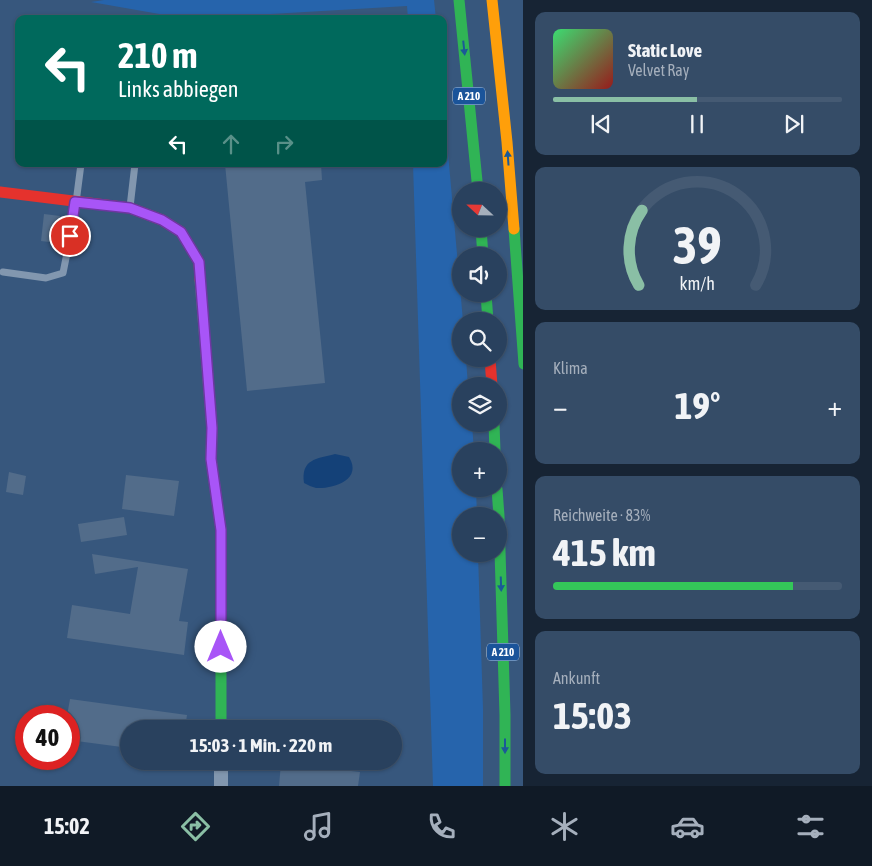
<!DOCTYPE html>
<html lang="de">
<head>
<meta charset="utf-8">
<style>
	:root { --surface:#29415e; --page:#354c67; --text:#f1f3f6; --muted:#a5afbc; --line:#455a73; --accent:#8abfa5 }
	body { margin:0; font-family:"Asap Condensed",sans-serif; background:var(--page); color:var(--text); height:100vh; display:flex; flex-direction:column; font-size:19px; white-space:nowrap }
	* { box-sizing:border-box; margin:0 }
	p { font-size:16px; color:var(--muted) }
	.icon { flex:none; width:28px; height:28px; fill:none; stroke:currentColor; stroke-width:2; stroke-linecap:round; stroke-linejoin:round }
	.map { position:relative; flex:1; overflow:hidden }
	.sheet { display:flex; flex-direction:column; gap:12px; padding:12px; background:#172434; width:349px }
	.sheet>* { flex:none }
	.banner { position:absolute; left:15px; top:15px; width:432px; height:152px; border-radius:10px; box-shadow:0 1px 4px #0004,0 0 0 1px var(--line); background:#00695c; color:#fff; overflow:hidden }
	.needle { width:32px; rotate:292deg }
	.buttons { position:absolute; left:452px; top:182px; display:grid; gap:10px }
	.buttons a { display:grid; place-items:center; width:55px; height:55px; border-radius:50%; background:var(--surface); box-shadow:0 1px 4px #0004,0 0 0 1px var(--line); font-size:25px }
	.speed { position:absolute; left:15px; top:705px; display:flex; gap:10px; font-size:25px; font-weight:700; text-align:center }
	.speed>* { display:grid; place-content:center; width:65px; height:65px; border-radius:50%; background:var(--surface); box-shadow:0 1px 4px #0004,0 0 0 1px var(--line); line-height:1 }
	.speed .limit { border:8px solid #d22; background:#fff; color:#111 }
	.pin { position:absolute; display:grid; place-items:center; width:42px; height:42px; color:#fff; margin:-21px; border:2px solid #fff; border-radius:50%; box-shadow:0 1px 5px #0007 }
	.me { position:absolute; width:55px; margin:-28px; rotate:0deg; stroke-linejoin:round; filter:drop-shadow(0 0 4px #0008) }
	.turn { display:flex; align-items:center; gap:18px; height:105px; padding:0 20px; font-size:22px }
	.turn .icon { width:65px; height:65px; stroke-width:2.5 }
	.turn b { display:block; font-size:35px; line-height:42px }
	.lanes { display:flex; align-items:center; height:48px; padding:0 20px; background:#0003; justify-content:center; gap:25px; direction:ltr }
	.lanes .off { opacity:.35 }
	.big { font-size:38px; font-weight:700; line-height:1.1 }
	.sheet .tile { flex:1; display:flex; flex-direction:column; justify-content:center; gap:8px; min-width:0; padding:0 18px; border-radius:10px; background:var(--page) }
	.sheet .dial { align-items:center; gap:0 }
	.dial svg { height:130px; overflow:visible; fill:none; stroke:var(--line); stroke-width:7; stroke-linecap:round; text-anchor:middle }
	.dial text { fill:var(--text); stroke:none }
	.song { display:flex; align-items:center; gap:15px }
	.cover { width:60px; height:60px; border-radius:8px; background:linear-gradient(135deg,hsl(140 70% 55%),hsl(0 70% 35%)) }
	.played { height:5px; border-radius:2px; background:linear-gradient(90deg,var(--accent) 50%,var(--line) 50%) }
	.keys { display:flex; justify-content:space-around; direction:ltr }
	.heat { display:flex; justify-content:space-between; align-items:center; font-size:28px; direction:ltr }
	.charge { height:8px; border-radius:4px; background:linear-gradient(90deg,#34c759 83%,var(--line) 0) }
	.trip { position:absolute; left:120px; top:720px; width:282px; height:50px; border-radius:25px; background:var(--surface); box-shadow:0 1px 4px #0004,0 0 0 1px var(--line); font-weight:700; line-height:50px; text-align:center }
	.menu { display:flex; height:80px; justify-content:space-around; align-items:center; background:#101a26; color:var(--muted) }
	.menu .icon { width:35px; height:35px }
	.menu .on { color:var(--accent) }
	.menu b { font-size:22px; color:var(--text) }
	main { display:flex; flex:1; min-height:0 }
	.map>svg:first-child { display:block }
	.green { fill:#2664ac }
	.water { fill:#144178 }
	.building { fill:#526c8a }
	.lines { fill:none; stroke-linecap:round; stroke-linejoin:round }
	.lane { stroke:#8297af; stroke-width:7 }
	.street { stroke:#8297af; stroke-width:14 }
	.fast { stroke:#30b455; stroke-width:11 }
	.slow { stroke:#ff9f0a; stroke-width:11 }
	.jam { stroke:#e5322d; stroke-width:11 }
	.oneway { fill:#1b5997 }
	.route-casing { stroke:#6d37a1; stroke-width:12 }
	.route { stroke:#a855f7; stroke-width:9 }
	.labels { text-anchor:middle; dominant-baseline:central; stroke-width:5; stroke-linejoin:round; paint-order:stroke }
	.shield { fill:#1a549a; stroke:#bacce1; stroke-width:1 }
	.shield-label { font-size:11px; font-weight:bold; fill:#fff }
</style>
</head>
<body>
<main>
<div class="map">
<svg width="524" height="786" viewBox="0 0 524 786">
	<rect width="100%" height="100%" fill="#37577d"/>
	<g class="green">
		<path d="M104,0H434L436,19H408L407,6L188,19L91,2Z"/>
		<path d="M444,108L463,321H461V359H466L468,386H461V424H472L474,451H461V489H476L477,516H461V554H478L483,709V786H433L413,164H444Z"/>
	</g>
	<path class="water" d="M335,454L349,457C363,480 333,489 316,488C312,487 308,485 304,483C301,459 316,459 335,454Z"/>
	<g class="building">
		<path d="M225,164H321L322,180L305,182L325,383L247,391Z"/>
		<path d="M44,214L60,216L57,243L41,241Z"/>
		<path d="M9,472L26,476L23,495L6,492Z"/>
		<path d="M126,475L179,481L174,516L122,509Z"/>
		<path d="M124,517L127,535L81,542L78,524Z"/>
		<path d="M92,554L188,569L179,621L188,622L184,655L67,638L72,605L130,614L138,567L95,574Z"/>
		<path d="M70,699L187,715L185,729H129V748L69,740V716H67Z"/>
		<path d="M281,763L360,772L358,786H279Z"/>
	</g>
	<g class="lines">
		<g class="lane">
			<path d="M130,207L135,164"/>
			<path d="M3,272L46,278L63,273L74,218L81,164"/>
		</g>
		<path class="street" d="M221,786V761"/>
		<g class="fast">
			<path d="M459,0L478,191"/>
			<path d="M481,229L483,256"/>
			<path d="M514,229L524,364"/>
			<path d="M200,280L212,428L211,459L221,530V729"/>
			<path d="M486,294L488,321"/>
			<path d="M494,424L495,451"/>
			<path d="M497,489L499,516"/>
			<path d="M499,518L505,715V786"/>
		</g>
		<path class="slow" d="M492,0L507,142L514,229"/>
		<g class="jam">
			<path d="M0,192L130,208L162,220L181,232L199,262L200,280"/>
			<path d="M490,359L492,386"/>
		</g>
	</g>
	<defs><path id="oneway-solid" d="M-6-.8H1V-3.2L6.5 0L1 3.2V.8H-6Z" transform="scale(1.25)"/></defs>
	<g class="oneway">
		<use href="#oneway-solid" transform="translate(464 48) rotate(84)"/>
		<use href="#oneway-solid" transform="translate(508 158) rotate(-94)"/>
		<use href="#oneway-solid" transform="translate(501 584) rotate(88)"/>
		<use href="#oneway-solid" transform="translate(505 746) rotate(90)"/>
	</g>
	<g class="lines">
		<g class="route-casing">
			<path id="route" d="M70,236L75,202L130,208L162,220L181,232L199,262L212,428L211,459L221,530V647"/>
		</g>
		<use href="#route" class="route"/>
	</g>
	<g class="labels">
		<g class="shield">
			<rect x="453" y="87.5" width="32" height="17" rx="4"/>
			<rect x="487" y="643.5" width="32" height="17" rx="4"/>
		</g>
		<g class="shield-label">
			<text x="469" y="96">A 210</text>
			<text x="503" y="652">A 210</text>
		</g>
	</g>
</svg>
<div class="buttons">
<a><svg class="needle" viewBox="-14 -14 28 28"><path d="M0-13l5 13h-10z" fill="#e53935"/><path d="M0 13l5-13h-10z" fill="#a5afbc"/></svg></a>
<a><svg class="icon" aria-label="sound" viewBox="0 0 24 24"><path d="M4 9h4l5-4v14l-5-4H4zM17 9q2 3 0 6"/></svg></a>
<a><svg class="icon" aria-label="search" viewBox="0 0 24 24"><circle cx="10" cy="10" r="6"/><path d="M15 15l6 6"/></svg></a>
<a><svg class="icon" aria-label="layers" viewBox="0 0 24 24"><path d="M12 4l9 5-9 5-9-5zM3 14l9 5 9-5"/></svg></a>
<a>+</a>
<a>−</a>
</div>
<div class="speed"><div class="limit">40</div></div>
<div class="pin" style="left:70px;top:236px;background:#d93025"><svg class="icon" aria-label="arrive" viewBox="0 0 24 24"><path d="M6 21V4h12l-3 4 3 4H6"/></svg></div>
<svg class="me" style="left:221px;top:647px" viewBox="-20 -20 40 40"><circle r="19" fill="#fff"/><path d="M0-13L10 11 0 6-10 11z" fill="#a855f7"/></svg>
<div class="trip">15:03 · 1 Min. · 220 m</div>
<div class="banner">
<div class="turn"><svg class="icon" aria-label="left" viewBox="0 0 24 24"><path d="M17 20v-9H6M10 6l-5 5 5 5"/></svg><div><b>210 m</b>Links abbiegen</div></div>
<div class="lanes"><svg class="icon" aria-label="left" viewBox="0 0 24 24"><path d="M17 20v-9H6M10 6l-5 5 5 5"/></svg><svg class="icon off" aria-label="ahead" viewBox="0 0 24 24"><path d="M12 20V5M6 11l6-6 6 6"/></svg><svg class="icon off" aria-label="right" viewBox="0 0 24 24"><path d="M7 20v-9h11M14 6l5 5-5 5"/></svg></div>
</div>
</div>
<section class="sheet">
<div class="tile">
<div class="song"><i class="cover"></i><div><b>Static Love</b><p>Velvet Ray</p></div></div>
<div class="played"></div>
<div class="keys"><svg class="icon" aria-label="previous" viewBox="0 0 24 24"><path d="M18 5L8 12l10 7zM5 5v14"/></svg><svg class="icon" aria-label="pause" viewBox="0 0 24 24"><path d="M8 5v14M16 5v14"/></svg><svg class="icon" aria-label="next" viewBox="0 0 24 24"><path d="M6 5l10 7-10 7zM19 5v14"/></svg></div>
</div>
<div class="tile dial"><svg viewBox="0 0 100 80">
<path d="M14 69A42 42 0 1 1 86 69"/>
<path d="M14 69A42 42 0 0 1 16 23" stroke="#8abfa5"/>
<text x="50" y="56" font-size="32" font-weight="700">39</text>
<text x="50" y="72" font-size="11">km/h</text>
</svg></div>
<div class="tile"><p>Klima</p>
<div class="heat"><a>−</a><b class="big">19°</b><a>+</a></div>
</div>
<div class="tile"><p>Reichweite · 83%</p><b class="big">415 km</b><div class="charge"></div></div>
<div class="tile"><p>Ankunft</p><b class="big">15:03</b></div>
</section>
</main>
<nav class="menu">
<b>15:02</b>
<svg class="icon on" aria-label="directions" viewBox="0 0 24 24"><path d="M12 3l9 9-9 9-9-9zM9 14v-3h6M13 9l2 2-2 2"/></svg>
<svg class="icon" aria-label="music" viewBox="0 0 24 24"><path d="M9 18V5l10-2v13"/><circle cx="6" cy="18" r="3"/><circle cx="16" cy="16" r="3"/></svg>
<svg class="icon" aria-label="phone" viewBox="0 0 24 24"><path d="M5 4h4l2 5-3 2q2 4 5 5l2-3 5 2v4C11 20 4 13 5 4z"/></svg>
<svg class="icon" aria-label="climate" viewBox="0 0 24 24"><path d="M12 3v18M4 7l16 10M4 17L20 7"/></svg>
<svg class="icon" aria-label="car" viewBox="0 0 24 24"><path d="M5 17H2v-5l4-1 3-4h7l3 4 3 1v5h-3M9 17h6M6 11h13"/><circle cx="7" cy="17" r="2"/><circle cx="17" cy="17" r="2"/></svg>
<svg class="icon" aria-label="filters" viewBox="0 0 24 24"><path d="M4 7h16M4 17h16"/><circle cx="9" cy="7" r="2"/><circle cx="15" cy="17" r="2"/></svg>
</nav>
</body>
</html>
